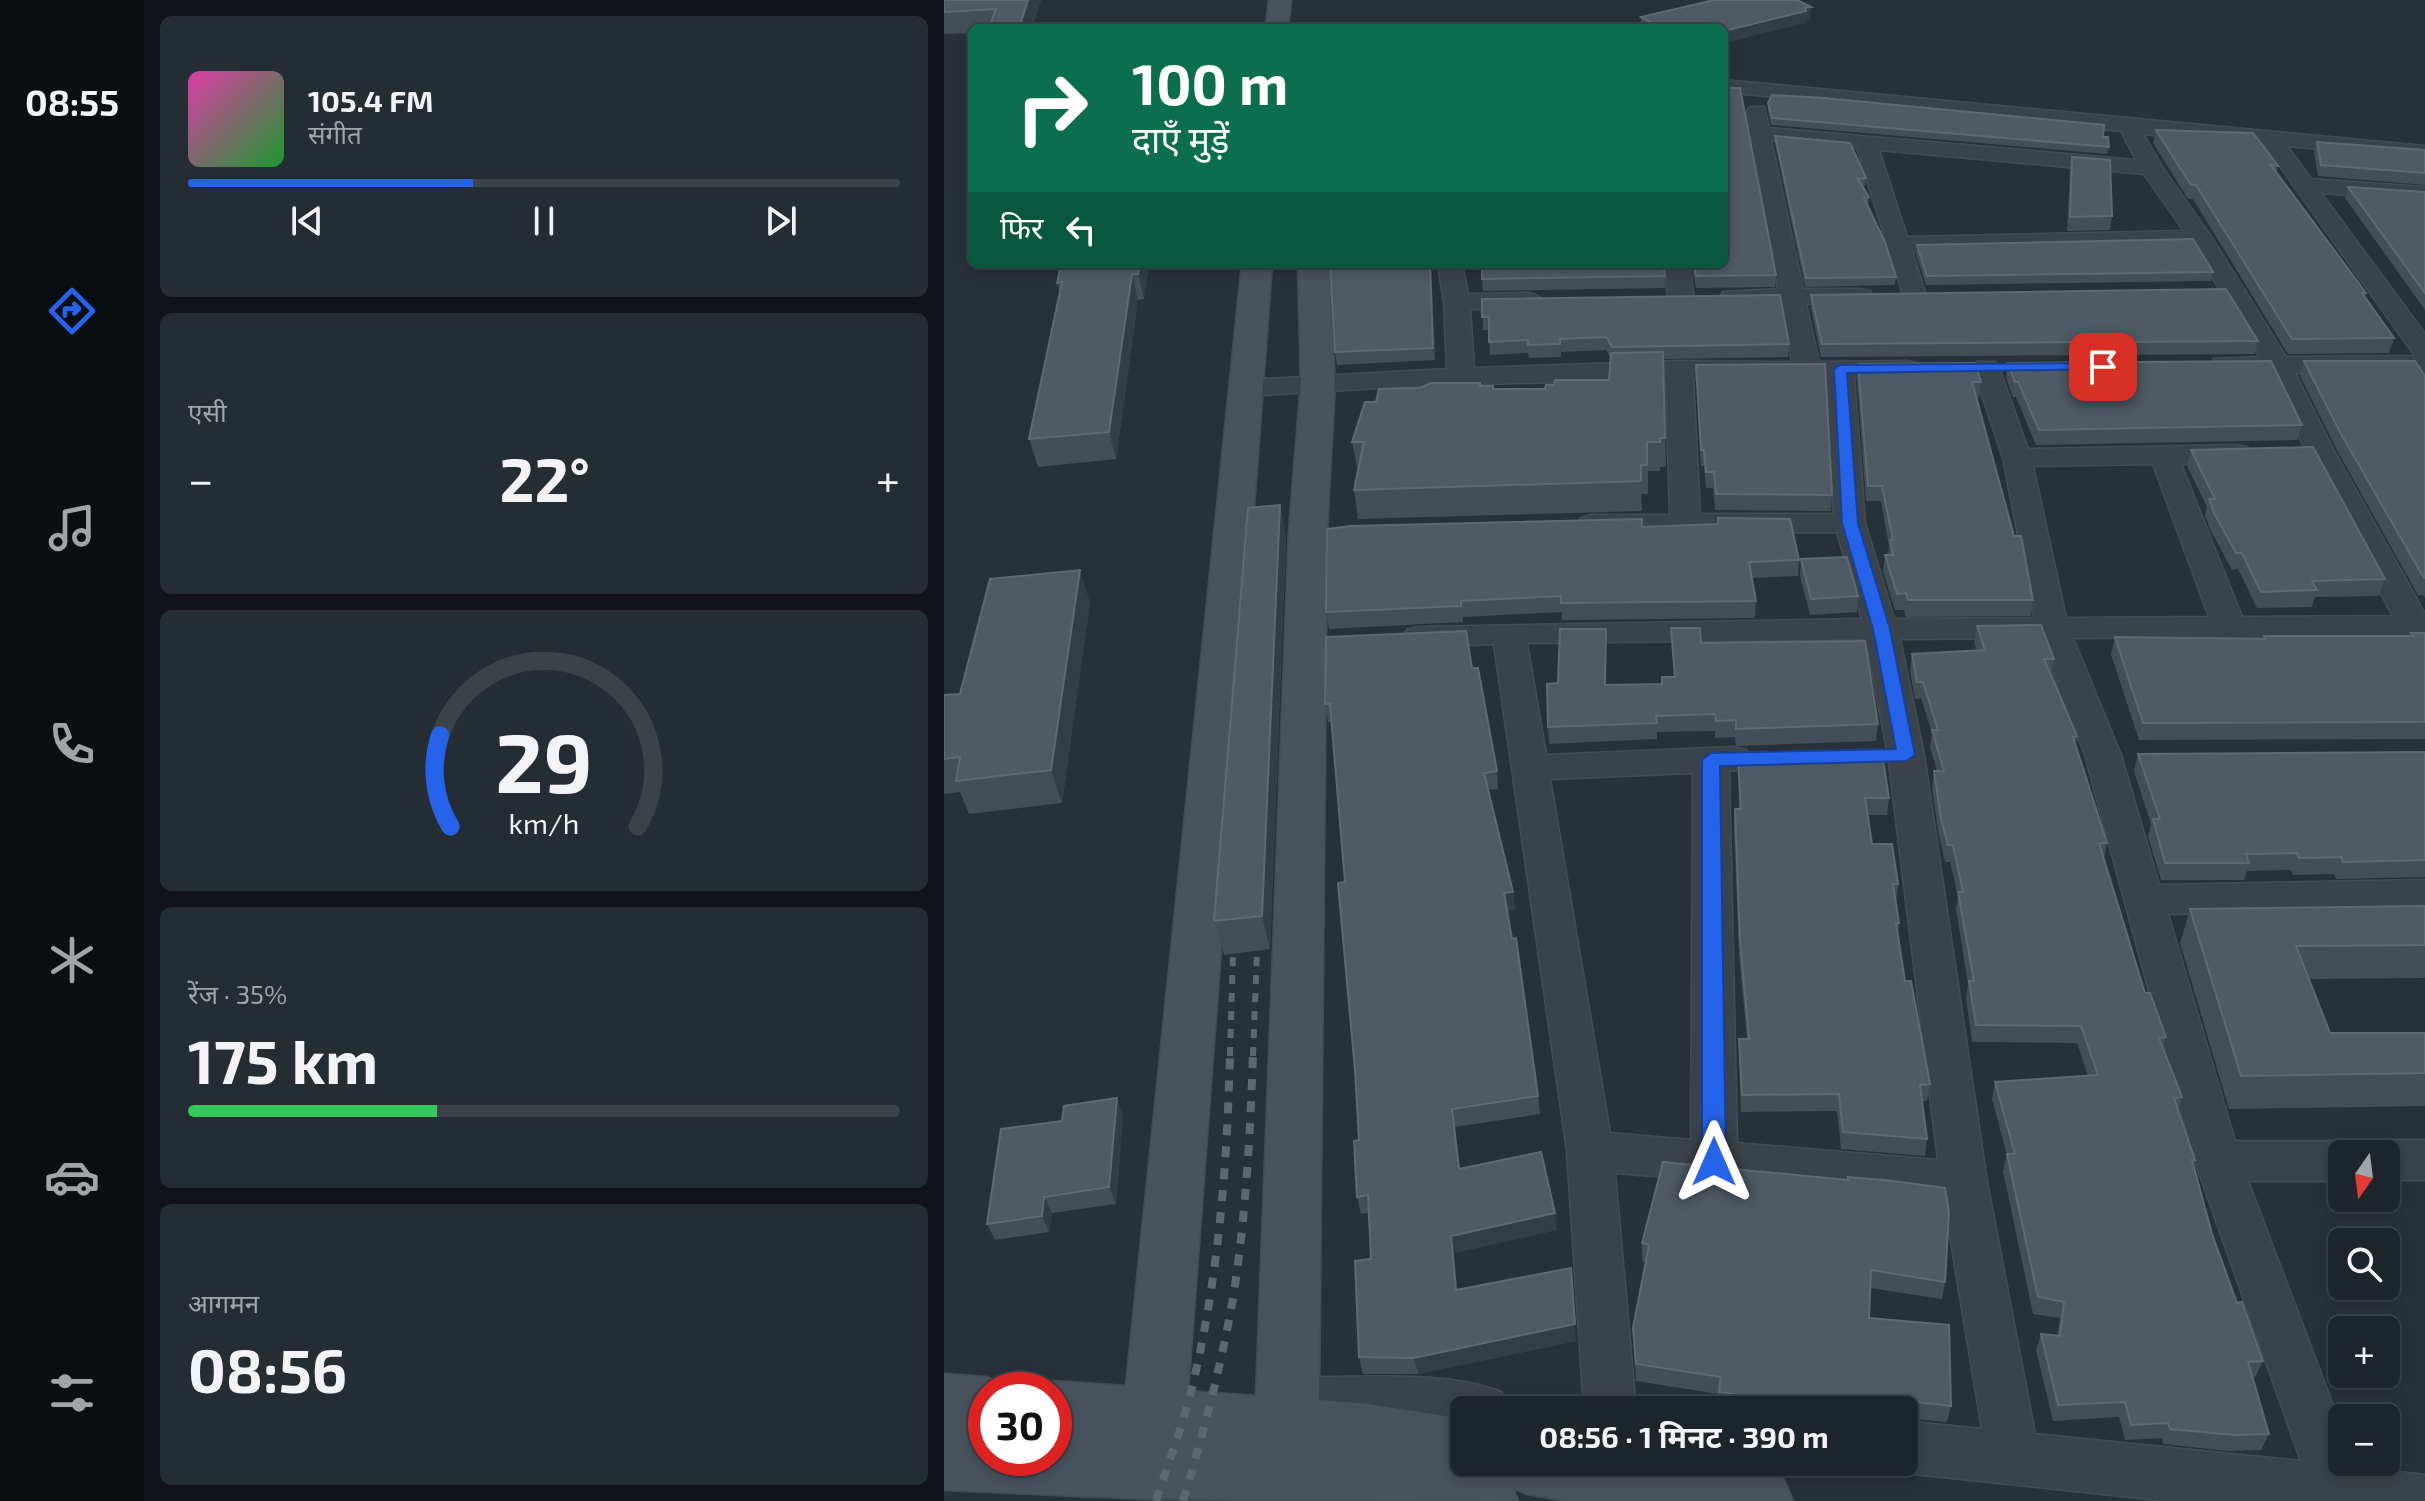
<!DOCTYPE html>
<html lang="hi">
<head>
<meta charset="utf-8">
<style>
	:root { --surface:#1d252c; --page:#252d34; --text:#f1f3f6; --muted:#a0a5a9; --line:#3b4248; --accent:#2563eb }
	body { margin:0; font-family:"Exo 2","Noto Sans Devanagari",sans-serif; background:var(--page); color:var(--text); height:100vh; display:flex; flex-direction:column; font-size:30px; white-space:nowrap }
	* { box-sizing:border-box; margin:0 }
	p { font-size:26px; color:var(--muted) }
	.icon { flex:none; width:44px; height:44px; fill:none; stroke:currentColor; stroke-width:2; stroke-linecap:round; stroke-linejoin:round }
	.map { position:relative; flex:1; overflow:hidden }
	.sheet { display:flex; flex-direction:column; gap:16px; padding:16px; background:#101418; width:800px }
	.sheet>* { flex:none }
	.hud { position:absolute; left:24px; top:24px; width:760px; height:244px; border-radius:12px; box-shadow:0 4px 12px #0003,0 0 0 2px var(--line); background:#0b6e4f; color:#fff; overflow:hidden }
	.needle { width:52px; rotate:194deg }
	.buttons { position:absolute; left:1384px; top:1140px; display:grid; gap:16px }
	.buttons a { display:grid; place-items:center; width:72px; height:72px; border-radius:12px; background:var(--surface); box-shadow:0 4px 12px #0003,0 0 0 2px var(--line); font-size:40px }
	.speed { position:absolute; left:24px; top:1372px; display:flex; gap:16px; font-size:40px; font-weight:700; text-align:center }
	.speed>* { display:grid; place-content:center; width:104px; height:104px; border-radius:50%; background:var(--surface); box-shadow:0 4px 12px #0003,0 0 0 2px var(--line); line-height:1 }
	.speed .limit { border:12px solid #d22; background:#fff; color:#111 }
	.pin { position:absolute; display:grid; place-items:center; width:68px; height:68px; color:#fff; margin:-34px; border-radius:16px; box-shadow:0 4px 12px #0006 }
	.me { position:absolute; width:88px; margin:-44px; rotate:0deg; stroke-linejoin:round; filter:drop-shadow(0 0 6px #0008) }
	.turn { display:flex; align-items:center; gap:28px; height:168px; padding:0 32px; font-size:36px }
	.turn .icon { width:104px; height:104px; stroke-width:2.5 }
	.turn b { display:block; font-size:56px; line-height:68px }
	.then { display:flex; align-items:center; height:76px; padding:0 32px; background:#0003; gap:16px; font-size:30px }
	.big { font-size:60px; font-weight:700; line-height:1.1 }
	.sheet .widget { flex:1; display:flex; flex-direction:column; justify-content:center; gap:12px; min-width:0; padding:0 28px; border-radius:12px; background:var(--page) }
	.sheet .dial { align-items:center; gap:0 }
	.dial svg { height:208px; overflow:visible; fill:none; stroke:var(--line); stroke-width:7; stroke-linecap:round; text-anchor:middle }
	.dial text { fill:var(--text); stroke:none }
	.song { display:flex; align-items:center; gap:24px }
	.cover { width:96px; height:96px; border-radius:12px; background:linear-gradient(135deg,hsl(320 70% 55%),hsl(130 70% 35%)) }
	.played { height:8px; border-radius:4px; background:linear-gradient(90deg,var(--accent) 40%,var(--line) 40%) }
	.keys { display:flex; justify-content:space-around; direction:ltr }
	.heat { display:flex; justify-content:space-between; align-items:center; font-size:44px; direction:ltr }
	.charge { height:12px; border-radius:6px; background:linear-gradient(90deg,#34c759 35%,var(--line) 0) }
	.trip { position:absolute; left:506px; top:1396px; width:468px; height:80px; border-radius:12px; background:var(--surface); box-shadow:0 4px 12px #0003,0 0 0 2px var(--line); font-weight:700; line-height:80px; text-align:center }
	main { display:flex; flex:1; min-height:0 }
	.tab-bar { display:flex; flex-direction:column; width:144px; justify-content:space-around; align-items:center; background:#0c0f12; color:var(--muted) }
	.tab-bar .icon { width:56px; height:56px }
	.tab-bar .current { color:var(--accent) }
	.tab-bar b { font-size:36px; color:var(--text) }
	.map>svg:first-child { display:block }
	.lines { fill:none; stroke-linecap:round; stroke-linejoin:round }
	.street-casing { stroke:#434c53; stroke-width:3 }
	.secondary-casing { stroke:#434c53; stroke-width:3 }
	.street { fill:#3a434a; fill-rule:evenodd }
	.secondary { fill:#49535d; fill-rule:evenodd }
	.rail-far1 { stroke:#5d6771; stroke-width:6; stroke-dasharray:9 9; stroke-linecap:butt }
	.rail { stroke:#5d6771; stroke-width:8; stroke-dasharray:11 11; stroke-linecap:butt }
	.wall { fill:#424e58 }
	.shaded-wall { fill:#323e47 }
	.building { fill:#4e5a64; stroke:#5e6a73; stroke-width:2 }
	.route { fill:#2563eb; stroke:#184099; stroke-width:2 }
</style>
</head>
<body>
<main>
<nav class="tab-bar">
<b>08:55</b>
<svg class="icon current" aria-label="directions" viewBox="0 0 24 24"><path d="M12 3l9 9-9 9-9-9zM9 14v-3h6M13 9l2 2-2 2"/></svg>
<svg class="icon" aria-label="music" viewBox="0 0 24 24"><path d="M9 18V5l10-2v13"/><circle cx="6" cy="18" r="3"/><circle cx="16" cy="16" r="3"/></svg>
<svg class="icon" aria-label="phone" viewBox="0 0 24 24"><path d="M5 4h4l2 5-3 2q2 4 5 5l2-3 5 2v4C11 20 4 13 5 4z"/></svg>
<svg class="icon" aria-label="climate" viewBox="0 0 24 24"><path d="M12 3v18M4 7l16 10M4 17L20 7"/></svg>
<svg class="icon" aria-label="car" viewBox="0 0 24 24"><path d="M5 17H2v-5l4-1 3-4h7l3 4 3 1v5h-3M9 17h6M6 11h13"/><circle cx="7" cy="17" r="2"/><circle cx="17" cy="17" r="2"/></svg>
<svg class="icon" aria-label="filters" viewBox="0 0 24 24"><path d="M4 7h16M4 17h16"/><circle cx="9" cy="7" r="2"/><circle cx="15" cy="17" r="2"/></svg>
</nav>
<section class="sheet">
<div class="widget">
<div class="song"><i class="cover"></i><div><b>105.4 FM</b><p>संगीत</p></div></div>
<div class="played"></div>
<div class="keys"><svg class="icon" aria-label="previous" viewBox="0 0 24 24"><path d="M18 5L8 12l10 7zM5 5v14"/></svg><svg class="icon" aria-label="pause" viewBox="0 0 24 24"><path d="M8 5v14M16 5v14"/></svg><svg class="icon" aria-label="next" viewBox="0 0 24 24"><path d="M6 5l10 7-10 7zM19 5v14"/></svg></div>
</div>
<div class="widget"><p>एसी</p>
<div class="heat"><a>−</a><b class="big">22°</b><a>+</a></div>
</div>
<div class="widget dial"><svg viewBox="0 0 100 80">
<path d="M14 69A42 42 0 1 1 86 69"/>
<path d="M14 69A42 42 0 0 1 10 34" stroke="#2563eb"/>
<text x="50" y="56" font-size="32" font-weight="700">29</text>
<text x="50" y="72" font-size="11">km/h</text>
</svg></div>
<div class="widget"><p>रेंज · 35%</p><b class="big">175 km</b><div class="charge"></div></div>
<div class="widget"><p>आगमन</p><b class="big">08:56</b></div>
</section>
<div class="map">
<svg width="1481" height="1501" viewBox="0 0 1481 1501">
	<rect width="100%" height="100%" fill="#27313a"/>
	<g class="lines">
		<g class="street-casing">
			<g id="street">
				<path d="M780,80L1481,146V158L1343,146L1367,179L1481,187V201L1377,193L1481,334V372L1351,373L1390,451L1481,614V636L1129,638L1177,755L1215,885L1481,880V910L1224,914L1291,1141H1398L1414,1147L1418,1154H1398V1181H1304L1398,1429V1462H1410L1412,1467L1481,1475V1501H1224L960,1473L941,1465L940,1462H960V1421L1038,1429L1000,1200L671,1173L692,1410H640L623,1151L550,644L475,647L463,644L458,637L463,630L475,627L918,619L893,532L648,533L637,530L633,524L637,518L648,515H726L722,379L468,386L302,396L292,394L288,388L292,382L302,380L503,369L500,302L494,264H518L524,294L585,293L594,296L598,301L594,306L585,309H526L530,368L735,361L848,362L837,304L779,302L776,297L779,292L834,289L804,133L803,111L806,107H820L825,128L1192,160L1177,131L780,92ZM1199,134L1320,144L1471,356L1342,357L1268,238L1218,167ZM827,140L913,148L961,301H979L982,296L968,251L1249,245L1316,357L1270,359L1266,365L1270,371L1324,373L1362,451L1449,616L1298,617L1237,464L1304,460L1308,454L1304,448L1294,445L1084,449L1055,368L1051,362H1033L1029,368L1059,458L1090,618L950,619L921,523L910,377L972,375L976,369L972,363L963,361L875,362L862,304L926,301L929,296L926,291L917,289H859ZM935,150L1200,174L1240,231L963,237ZM883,378L890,514H756L749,379ZM1209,464L1265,617L1122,618L1089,466ZM1095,638L1141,755L1251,1161L1357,1461L1091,1434L1043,1182L980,755L956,639ZM922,639L944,755L994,1160L793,1143L785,771L802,768L807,759L802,750L789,747L602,755L583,643ZM749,773L747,1140L666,1133L606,779Z"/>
				<path d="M721,264H745L750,298L746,303H728L724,298Z"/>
				<path d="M1442,1140H1481V1180H1442V1154H1422L1426,1146Z"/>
				<path d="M361,1377C422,1378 501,1370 557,1392L565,1410H520V1433L491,1429L361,1427L343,1420L335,1402L343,1384Z"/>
			</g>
		</g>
		<g class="secondary-casing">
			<g id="secondary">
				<path d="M325,0H347L344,28H322Z"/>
				<path d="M298,264H328L244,1391L312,1396L345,531L357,383L354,264H384L391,383L383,531L375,1400L425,1404L520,1419V1462H548L545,1469L555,1474L550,1462H780L816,1468L839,1478L849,1501H623L583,1494L569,1488L574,1501L206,1499L0,1490V1374L42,1377L64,1386L66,1390H42V1458H110V1390H88L110,1381L182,1386Z"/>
			</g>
		</g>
		<use href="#street" class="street"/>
		<use href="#secondary" class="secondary"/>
		<g class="rail-far1">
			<path d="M286,1056L289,954"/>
			<path d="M309,1056L313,951"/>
		</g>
		<g class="rail">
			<path d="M212,1501C223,1466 237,1431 246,1396C274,1284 283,1169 286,1054"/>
			<path d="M239,1501C259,1434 277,1367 289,1298C302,1217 306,1135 309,1054"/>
		</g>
	</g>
	<g class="wall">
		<path d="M0,0H97L88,28H28V33L0,34Z"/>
		<path d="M697,17L866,19L861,20V23L780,28H697Z"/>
		<path d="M824,103L1159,137L1165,147L1163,154L827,125L824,110Z"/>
		<path d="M1212,130L1334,166L1332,173L1422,293L1421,297L1450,338L1445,353L1344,354L1249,199H1244L1209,143Z"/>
		<path d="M831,136L922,178L921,186H919L925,197L924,205L952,277L951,285L861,287L831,143Z"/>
		<path d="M1373,142L1481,150V185L1374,176L1370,153Z"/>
		<path d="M1128,157L1168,216L1166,230L1123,231L1126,170Z"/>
		<path d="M1404,187L1481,192V310L1401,198Z"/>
		<path d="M973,245L1269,272L1267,281L982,285L972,254Z"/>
		<path d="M117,264H205L200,299L194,300L172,459L94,467L85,439L116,294L113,283Z"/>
		<path d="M386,264H487L491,360L393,365L391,352Z"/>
		<path d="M747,264H780L832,275L831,287L752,288Z"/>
		<path d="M721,276V288L539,291L538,279Z"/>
		<path d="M867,295L1314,341L1311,354L877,357L867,308Z"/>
		<path d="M538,299L845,344L844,357L719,359L722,467H716V471H704V494H697L698,511L414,519L410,490L414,472L408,442L432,402L537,386L550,389H601L665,380L666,357L662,350L617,352V357L585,358L584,353L546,355L545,330H539Z"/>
		<path d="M1360,361L1481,376V597L1479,595H1474L1393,450L1356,376Z"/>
		<path d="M1064,363L1358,425L1353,440L1092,445L1072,397H1069L1062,378Z"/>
		<path d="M914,364L1037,382L1035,397H1033L1070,536L1089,600L1086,616L962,617L960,610H951L939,571L941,555H944L945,546L937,501H922L913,379Z"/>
		<path d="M752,365L888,495L887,511L771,510L769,488H762L760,466H757Z"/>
		<path d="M1247,450L1441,579L1435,596L1371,597L1368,607L1313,608L1294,569L1288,570L1266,529L1261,515L1263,507L1243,466Z"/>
		<path d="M336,505L342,536L326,949L280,955L270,921Z"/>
		<path d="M698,527L855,560L854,576L808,578L812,601L811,618L618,620V612L519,617V622L385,629L382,612Z"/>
		<path d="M857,559L914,596L913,612L866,615L856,576Z"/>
		<path d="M146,602L118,803L25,814L16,792L0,794V695L16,694Z"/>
		<path d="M1033,626L1110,659L1107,675L1133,736L1132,745L1163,843L1160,859L1201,993L1222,1037L1219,1048L1238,1097L1234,1109L1251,1160L1249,1165L1268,1234L1293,1303L1319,1361L1311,1377H1308L1325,1434L1317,1450L1284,1451L1219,1444L1218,1438L1181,1440L1175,1417L1109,1421L1092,1350L1097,1334L1113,1336L1116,1318L1089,1314L1059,1171L1063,1155L1048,1099L1051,1082L1144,1076L1133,1043L1028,1042L1022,998L1024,984L1012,909L1014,897L1006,862H1001L995,836L988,788L990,771H993L986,747L988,733L977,698L971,699L966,671L968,654L1033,650L1030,642Z"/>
		<path d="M727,628L934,724L932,741L792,746L791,737L771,738V731L713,732V739L605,744L604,727L614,683L662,629V685L718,684L730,677Z"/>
		<path d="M1467,633H1481V739L1195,740L1167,654L1171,637L1319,639L1320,636H1466Z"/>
		<path d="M528,668L553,771L554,789L544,790L569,892L571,910L563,911L594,1096L596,1114L511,1127L516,1169L613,1230L510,1253L513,1289L632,1341L474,1374H419L415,1357L427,1259L424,1213L417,1214L413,1197L415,1140L401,882L388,722H384L381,704Z"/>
		<path d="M1481,752V877L1392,879L1390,874L1349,875L1347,870L1303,871L1300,880H1217L1204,836L1207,824L1190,771L1194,754Z"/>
		<path d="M794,759L945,798L943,815H924L928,844L954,884L952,901L955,923L954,934L961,981L986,1084L983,1101H978L983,1139L981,1156L897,1149L893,1111L797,1112L795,1056V1039H803L795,956L790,826L791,809H795Z"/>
		<path d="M1481,906V978L1365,979L1386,1033H1481V1106L1285,1109L1236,943L1246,909Z"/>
		<path d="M179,1115L172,1204L108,1213L105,1232L51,1240L43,1224Z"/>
		<path d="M719,1162L1001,1282L998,1299L926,1288L925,1318L1007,1406L1003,1422L960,1418V1410H784L774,1408L775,1394L692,1381L689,1328L702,1262L698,1261V1243Z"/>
	</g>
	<g class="shaded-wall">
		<path d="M84,0H97L88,28H75Z"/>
		<path d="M867,7L866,19L861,20V23L780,43V31Z"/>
		<path d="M196,264H205L200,299L194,274Z"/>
		<path d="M486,264H487L491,360L489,348Z"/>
		<path d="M188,274L194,300L172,459L165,432Z"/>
		<path d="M336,505L342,536L326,949L318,916Z"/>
		<path d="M136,570L146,602L118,803L107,770Z"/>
		<path d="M569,892L571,910L561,911L560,893Z"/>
		<path d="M173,1098L179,1115L172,1204L165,1187Z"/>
		<path d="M100,1197L108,1213L105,1232L98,1216Z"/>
		<path d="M611,1213L613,1230L510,1253L515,1307L512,1290L507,1236Z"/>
		<path d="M627,1268L632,1341L474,1374L470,1358Z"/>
	</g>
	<g class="building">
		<path d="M0,0H84L75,28H45L52,9L0,12Z"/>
		<path d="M770,0H853L867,7L861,8L862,11L780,31V28H718L697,17Z"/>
		<path d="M780,88H796L832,275L752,276L750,264H780Z"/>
		<path d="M828,95L880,98L1160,125L1159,137H1164L1165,147L828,118L824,103Z"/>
		<path d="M1212,130L1309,133L1334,166L1327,165L1422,293H1418L1450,338L1348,339L1252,185H1247Z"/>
		<path d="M831,136L906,143L922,178L914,179L925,197L920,198L941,242L952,277L862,278Z"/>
		<path d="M1373,142L1481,150V173L1377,165Z"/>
		<path d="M1128,157L1166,160L1168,216L1126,217Z"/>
		<path d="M1404,187L1481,192V293Z"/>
		<path d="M1249,239L1269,272L983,276L973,245Z"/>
		<path d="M117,264H196L194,274H188L165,432L85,439L118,282L113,283Z"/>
		<path d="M386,264H486L489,348L391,352Z"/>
		<path d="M538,264H719L721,276L538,279Z"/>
		<path d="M1282,289L1314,341L878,344L867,295Z"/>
		<path d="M836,295L845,344L668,347L662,337L616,339V344L584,345V340L545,342V317H538V299Z"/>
		<path d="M719,352L721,438H716V442H703V465H697V481L410,490L420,442H408L421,402H432L435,389L476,388L487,383H536V386H549V389H601L602,385H610L611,380H665L667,353Z"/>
		<path d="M1327,361L1358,425L1095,430L1074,382H1071L1064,363Z"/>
		<path d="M1360,361H1471L1481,376V578H1480L1397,434Z"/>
		<path d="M1031,363L1037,382H1028L1070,536H1077L1089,600H964L962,593L953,594L941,555H949L946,540H949L938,486H924L914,364Z"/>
		<path d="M881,364L888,495L772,494L770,472H762L760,450H757L752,365Z"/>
		<path d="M1369,447L1441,579L1368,581L1373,590L1317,592L1298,553H1292L1270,513L1265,499H1271L1247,450Z"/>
		<path d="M336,505L318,916L270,921L304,508Z"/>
		<path d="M774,518L846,519L855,560L805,562L812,601L617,603V596L517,601V606L382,612L383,529L407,526L698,519V527L774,524Z"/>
		<path d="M903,557L914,596L867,599L857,559Z"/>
		<path d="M136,570L107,770L12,781L16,757L0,759V695L16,694L46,579Z"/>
		<path d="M1097,625L1110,659H1100L1133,736L1129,737L1163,843H1155L1201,993H1206L1222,1037L1215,1038L1238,1097L1230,1098L1251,1160H1248L1268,1234L1293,1303L1298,1302L1319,1361L1304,1362L1325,1434L1291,1435L1226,1429L1224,1423L1187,1425L1181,1402L1114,1405L1097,1334L1116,1336L1120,1302L1094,1297L1063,1154H1071L1051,1082L1154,1075L1137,1026L1032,1025L1025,981H1030L1014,892H1019L1009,845H1004L997,819L990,771H1000L988,730H994L979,682H973L968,654L1041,650L1033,626Z"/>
		<path d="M727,628H756L757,643L921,641L934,724L792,729V720L772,721L771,714L712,716L713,723L604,727L603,684L614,683L616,629H662L661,685L718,684V677H731Z"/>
		<path d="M522,631L528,668H534L553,771L540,773L569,892L560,893L568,939L572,938L594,1096L508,1109L515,1169L597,1152L611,1213L507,1236L512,1290L627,1268L631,1324L470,1358L415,1357L411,1261L427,1259L424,1195L413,1197L410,1141L415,1140L411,1070L394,883L401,882L386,704H381L382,637Z"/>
		<path d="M1467,633H1481V722L1199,723L1171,637L1321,639L1320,636H1469Z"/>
		<path d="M1481,752V860L1399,862L1397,857L1355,858L1353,853L1302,854L1305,863H1221L1209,819H1216L1194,754Z"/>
		<path d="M938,754L945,798H921L928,844H948L954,884H949L955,923H952L961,981H967L986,1084L976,1085L983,1139L899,1132L895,1094L798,1095L795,1039H805L796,939L791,809H797L794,759Z"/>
		<path d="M1481,906V945L1352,946L1386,1033H1481V1073L1297,1076L1246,909Z"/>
		<path d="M173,1098L165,1187L100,1197L98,1216L43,1224L57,1129L118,1121L120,1106Z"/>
		<path d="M719,1162L904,1180V1177L941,1180L1001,1188L1005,1212L1001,1282L927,1270L925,1318L1005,1325L1007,1406L963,1401L960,1409L849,1397V1403L775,1392L777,1377L692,1364L689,1328L705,1245L698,1243Z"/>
	</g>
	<path class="route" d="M1159,363L1163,364V369L903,373L914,523L946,629L971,755L962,761L776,766L782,1162L778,1169L770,1172L762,1169L758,1162V760L767,753L952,749L929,629L898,523L890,369L896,365Z"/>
</svg>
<div class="buttons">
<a><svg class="needle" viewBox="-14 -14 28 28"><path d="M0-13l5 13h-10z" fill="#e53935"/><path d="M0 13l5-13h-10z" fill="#a0a5a9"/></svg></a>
<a><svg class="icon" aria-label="search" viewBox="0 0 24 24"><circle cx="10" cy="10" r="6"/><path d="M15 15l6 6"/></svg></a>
<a>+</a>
<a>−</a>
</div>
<div class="speed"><div class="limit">30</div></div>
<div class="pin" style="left:1159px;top:367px;background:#d93025"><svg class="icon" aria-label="arrive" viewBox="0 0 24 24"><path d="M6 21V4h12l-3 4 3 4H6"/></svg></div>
<svg class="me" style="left:770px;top:1162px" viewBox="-20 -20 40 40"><path d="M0-17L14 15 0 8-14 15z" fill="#2563eb" stroke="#fff" stroke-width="4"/></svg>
<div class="trip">08:56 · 1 मिनट · 390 m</div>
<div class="hud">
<div class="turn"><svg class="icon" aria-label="right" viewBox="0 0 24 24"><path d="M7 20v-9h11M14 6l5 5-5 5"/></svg><div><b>100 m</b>दाएँ मुड़ें</div></div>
<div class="then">फिर<svg class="icon" aria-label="left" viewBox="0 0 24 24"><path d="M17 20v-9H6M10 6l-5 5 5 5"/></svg></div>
</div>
</div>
</main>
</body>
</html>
